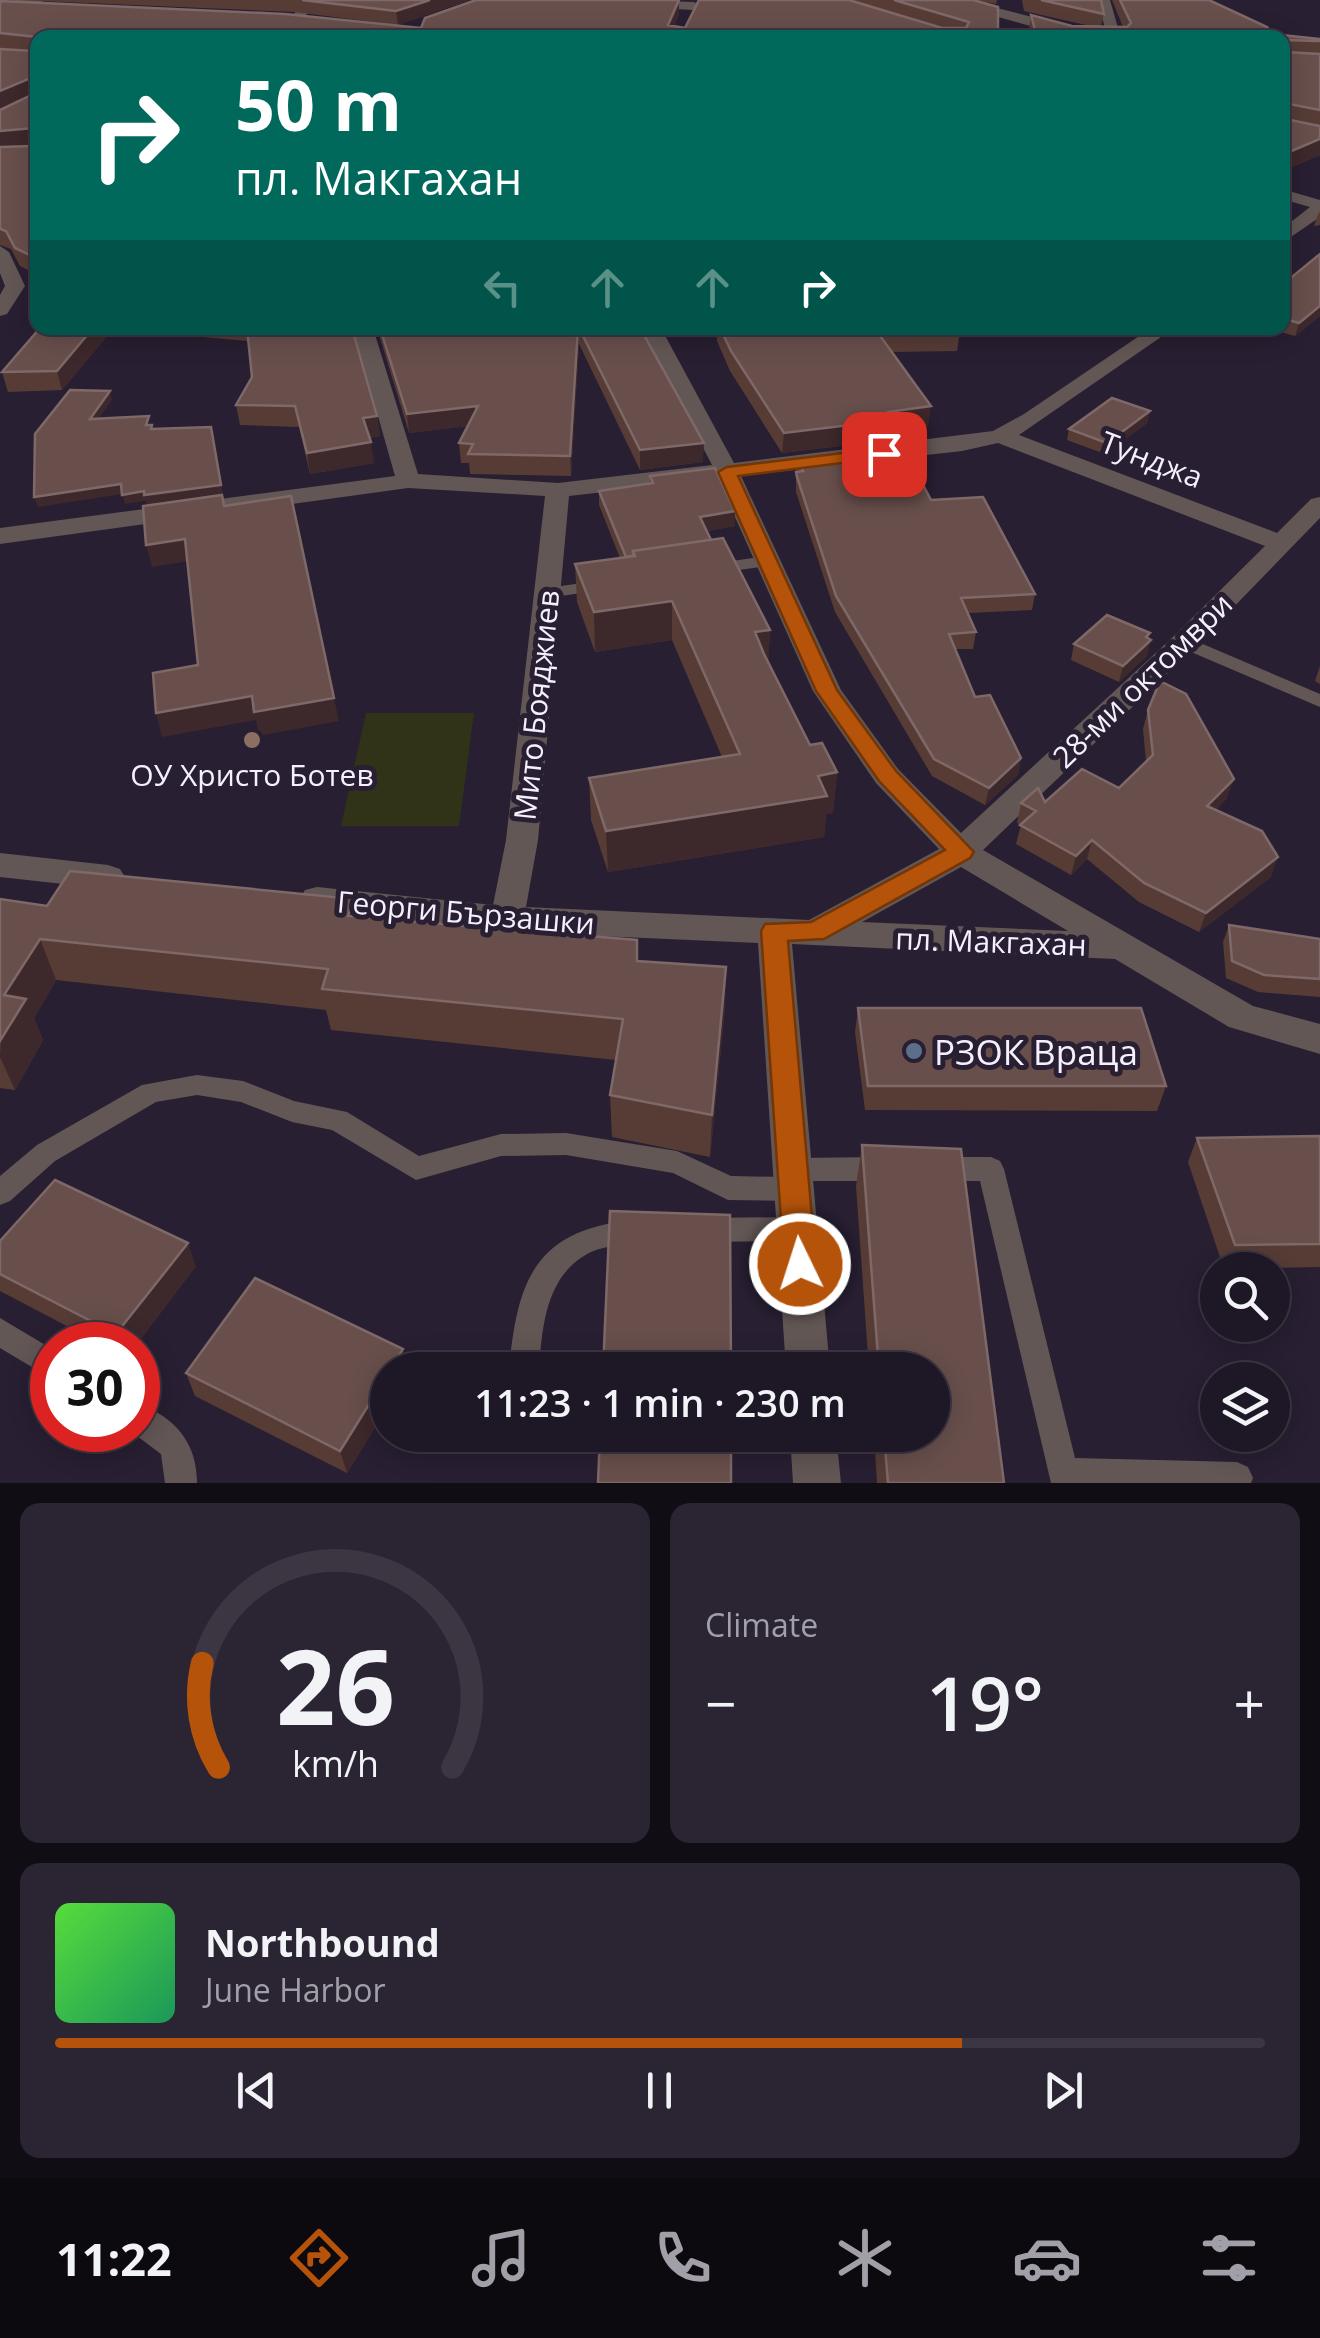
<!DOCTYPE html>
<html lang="en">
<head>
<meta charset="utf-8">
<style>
	:root { --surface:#1e1726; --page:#2b2432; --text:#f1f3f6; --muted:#a19fa7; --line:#3c3643; --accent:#b45309 }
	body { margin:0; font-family:"Open Sans",sans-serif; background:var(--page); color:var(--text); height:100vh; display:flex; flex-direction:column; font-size:38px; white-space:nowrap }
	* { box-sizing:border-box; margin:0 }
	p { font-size:32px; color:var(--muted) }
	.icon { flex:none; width:55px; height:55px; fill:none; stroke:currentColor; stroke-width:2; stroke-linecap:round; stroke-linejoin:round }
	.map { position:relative; height:1483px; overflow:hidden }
	.panel { display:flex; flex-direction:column; gap:20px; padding:20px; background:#100d15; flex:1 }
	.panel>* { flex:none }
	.hud { position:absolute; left:30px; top:30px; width:1260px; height:305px; border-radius:20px; box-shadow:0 5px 25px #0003,0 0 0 2px var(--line); background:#00695c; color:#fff; overflow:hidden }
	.buttons { position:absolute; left:1200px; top:1252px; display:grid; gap:20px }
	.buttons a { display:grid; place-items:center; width:90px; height:90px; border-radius:50%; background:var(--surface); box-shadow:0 5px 25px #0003,0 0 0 2px var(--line); font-size:50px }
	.speed { position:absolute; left:30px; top:1322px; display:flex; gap:20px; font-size:50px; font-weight:700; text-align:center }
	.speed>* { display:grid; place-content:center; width:130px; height:130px; border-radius:50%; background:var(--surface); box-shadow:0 5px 25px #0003,0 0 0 2px var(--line); line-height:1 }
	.speed .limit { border:15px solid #d22; background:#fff; color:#111 }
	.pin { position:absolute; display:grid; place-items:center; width:85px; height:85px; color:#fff; margin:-42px; border-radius:20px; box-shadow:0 5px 15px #0006 }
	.me { position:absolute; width:110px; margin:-55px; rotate:356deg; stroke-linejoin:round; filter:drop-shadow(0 0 8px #0008) }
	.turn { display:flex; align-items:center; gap:35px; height:210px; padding:0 40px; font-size:45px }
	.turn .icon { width:130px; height:130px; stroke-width:2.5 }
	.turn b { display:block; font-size:70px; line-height:85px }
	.lanes { display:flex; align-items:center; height:95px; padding:0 40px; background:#0003; justify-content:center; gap:50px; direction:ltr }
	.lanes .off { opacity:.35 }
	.big { font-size:75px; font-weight:600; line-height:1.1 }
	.panel .tile { flex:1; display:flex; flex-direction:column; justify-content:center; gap:15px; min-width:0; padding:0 35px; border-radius:20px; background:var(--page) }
	.panel .dial { align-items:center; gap:0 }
	.dial svg { height:260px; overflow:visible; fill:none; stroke:var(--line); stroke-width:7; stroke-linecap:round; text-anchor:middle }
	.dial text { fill:var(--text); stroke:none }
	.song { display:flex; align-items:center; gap:30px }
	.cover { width:120px; height:120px; border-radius:15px; background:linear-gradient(135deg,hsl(110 70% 55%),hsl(150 70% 35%)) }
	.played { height:10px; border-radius:5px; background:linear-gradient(90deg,var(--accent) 75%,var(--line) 75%) }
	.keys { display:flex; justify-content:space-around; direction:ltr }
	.heat { display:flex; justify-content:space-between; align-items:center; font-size:55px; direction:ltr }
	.panel .tiles { flex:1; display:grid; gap:20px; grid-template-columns:1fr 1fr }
	.tile:last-child { grid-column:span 2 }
	.trip { position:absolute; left:370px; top:1352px; width:580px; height:100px; border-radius:50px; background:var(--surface); box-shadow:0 5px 25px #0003,0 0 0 2px var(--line); font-weight:600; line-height:100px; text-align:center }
	.menu { display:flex; height:160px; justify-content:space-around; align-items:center; background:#0c090f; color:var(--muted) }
	.menu .icon { width:70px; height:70px }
	.menu .current { color:var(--accent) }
	.menu b { font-size:45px; color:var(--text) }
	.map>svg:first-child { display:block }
	.green { fill:#303318 }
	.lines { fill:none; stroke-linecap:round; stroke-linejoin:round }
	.lane { fill:#635755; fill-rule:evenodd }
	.street { fill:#635755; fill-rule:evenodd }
	.wall { fill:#573c36 }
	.shaded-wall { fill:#3d282b }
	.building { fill:#684f4c; stroke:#7e6868; stroke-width:2.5 }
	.route { fill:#b45309; stroke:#753606; stroke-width:2.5 }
	.education-dot { fill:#8d6e63; stroke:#281f32; stroke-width:4 }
	.service-dot { fill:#5c6f8a; stroke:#281f32; stroke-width:4 }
	.labels { text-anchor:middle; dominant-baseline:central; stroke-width:10; stroke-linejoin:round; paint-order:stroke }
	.street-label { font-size:30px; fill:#f6f0fe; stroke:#281f32 }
	.poi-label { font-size:30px; fill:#f6f0fe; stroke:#281f32 }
	.near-poi-label { font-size:35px; fill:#f6f0fe; stroke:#281f32; text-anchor:start }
</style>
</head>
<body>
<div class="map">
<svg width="1320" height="1483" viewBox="0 0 1320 1483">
	<rect width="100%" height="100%" fill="#281f32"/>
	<path class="green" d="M366,713H474L459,826H341Z"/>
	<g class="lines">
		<g class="lane">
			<path d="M768,556L777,561L774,565L710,574L701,569L710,564Z"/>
			<path d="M603,580L609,581L612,585L609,589L547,598L538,593L547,588Z"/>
			<path d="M1184,636L1320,694V707L1177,646L1175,642L1177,638Z"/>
			<path d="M197,1075L243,1081L294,1101L347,1112L419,1156L501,1134L566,1133L677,1151L731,1176L782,1177L779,1170L783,1162L792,1158L885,1157L894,1161L898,1169L894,1177L885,1181H805L809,1189L805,1197L795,1201L728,1200L673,1173L566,1155L501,1156L416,1180L332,1130L292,1122L241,1102L197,1095L156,1102L55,1161L10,1201L0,1205V1176L37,1145L142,1085Z"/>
			<path d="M939,1157H991L1000,1161L1004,1169L1075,1458L1237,1462L1248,1467L1253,1478L1251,1483H1051L980,1181H939L930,1177L926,1169L930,1161Z"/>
			<path d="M797,1217L807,1220L811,1229L807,1238L797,1241L704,1242L694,1239L690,1230L694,1221L704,1218Z"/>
			<path d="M635,1220L645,1223L649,1232L645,1241C627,1247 608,1244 591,1252C546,1274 542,1326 539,1370H509C517,1279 536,1229 635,1220Z"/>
			<path d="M0,1318L52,1349V1379L0,1348Z"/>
			<path d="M138,1403C175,1418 197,1442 197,1483H165L161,1454L129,1430H138Z"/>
		</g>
		<g class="street">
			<path d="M17,0H50L0,10V2Z"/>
			<path d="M308,0H321L283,38H269Z"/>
			<path d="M639,0L694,2L700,6L694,10L635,7Z"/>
			<path d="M937,0C994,0 1049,27 1106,33L1098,0H1110L1120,35L1124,38L1070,37Z"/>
			<path d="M1282,189L1320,200V217L1282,243V229L1310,207L1282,199Z"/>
			<path d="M0,246L9,252L25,286L7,314L0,316V295L5,286L0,273Z"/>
			<path d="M353,328H373L418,474L558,483L712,465L641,328H661L734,463L993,431L1024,414L1151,328H1174L1019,435L1277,533L1311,499L1320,497V518L1194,648L983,850L1253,1006L1320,1024V1054L1229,1027L1115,959L792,944L830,1370H786L758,943L507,932L317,911L305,908L300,899L305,890L317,887L493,905L506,840L545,496L408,488L0,544V528L395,476ZM998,443L1265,546L1174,636L961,833L898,769L841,690L741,476L962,451ZM718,479L813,691L876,783L939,849L809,920L526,907L538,840L569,496ZM961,867L1068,931L862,922Z"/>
			<path d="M0,853L108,865L120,869L125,877L120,885L108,889L0,877Z"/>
			<path d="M790,1435H836L841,1483H793Z"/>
		</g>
	</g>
	<g class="wall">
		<path d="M17,0H469L398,25L294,12Z"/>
		<path d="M679,0V14L674,26L685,28L849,0H997L996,4L973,0L998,38H38V275L20,266L11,249L0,245V110L36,92L0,108V49L35,51L0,48V1L421,28Z"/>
		<path d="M1022,0H1101L1104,14L1101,26L1123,27L1112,0H1209L1272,34L1320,39V155L1282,171V38H1031L1029,29L1031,15L1072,26H1090L1024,11Z"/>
		<path d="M1320,212V225L1314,226L1318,214Z"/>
		<path d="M1320,254V316L1295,336L1266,328H1282V285Z"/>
		<path d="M40,328H352L377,416L380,436L369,438L374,463L310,474L299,427L240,425L236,405L252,377L248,341L113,329L62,390L8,392L2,372Z"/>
		<path d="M379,328H640L703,462L640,470L579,344L571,476L470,474L469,463H461L459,443L468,426L409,433L380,338Z"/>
		<path d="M717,328H958L960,332L957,351L892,352L928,426L891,431L890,440L782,453L730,371L717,341Z"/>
		<path d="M1150,411L1147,423L1105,454L1067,440L1069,429Z"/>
		<path d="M796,459L931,500L1035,594L1032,610L968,613L976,632L973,649H956L975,697L1021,758L1018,775L985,805L932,776L835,612L796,492Z"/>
		<path d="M650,476L735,511V526L707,531L770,630L768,663L810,745L837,772L833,813L826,814L824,837L608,872L591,820L589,778L722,757L672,640L595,652L577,602L575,564L620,558L599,505V491L650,484Z"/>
		<path d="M1149,639L1147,656L1119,682L1071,660L1074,644Z"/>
		<path d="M1320,666V684L1315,681Z"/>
		<path d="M1148,710L1227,798L1216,810L1271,877L1199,932L1139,902L1087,859L1071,875L1016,844L1021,825L1017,823L1021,803L1045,802L1119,788L1146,761L1143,729Z"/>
		<path d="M0,899L47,906L354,899L358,917L638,961L725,1008L710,1157L612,1137L610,1095L616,1060L331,1030L326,1010L56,980L34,1018L43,1040L15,1090L0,1088Z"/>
		<path d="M1229,925L1320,939V997L1258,992L1226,978L1223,942Z"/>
		<path d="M858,1008L1166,1086L1157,1111L865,1110L855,1032Z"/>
		<path d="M1320,1136V1267L1224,1269L1188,1162L1197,1138Z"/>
		<path d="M862,1145L1004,1483H877L874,1435H932V1370H869L856,1186Z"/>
		<path d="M0,1241L196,1266L136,1345H103L0,1291Z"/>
		<path d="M388,1370V1406L347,1473L195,1396L186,1373Z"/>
	</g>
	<g class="shaded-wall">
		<path d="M430,0H469L398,25L396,11Z"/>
		<path d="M679,0V14L669,38L668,25Z"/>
		<path d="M33,77L36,92L0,108V91Z"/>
		<path d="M34,128L38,144L0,147V131Z"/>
		<path d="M1320,139V155L1282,171V155Z"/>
		<path d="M1320,306V316L1295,336L1299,323Z"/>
		<path d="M93,328L113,329L62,390L57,371Z"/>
		<path d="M578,328L579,344L571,476L570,456Z"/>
		<path d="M110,391L112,400L92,428L90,419Z"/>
		<path d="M478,406L480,425L409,433L407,414Z"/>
		<path d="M931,406L928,426L891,431L890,440L782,453L784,433L888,412Z"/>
		<path d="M1150,411L1147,423L1105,454L1107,443Z"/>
		<path d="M377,416L380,436L366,438L363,418Z"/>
		<path d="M211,427L223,495L147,505L146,501L125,504L122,495Z"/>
		<path d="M371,442L374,463L310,474L307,453Z"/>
		<path d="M704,443L703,462L640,470V450Z"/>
		<path d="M121,484L123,494L38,507L34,497Z"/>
		<path d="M735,511V526L700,532V517Z"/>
		<path d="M185,539L190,561L152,567L146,545Z"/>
		<path d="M672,601V640L595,652L594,612Z"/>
		<path d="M770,630L768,669L755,632Z"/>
		<path d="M1150,633L1147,643L1151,640L1147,656L1119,682L1123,666Z"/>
		<path d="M252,696L334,698L339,721L259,736L256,720L162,737L156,713Z"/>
		<path d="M1021,758L1018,775L985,805L989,788Z"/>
		<path d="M837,772L833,813L826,814L824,837L608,872L606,831L818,776Z"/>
		<path d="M1234,779L1227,798L1201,826L1207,806Z"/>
		<path d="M1092,840L1087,859L1071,875L1076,856Z"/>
		<path d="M1278,857L1271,877L1199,932L1206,913Z"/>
		<path d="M354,899L362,941L348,916Z"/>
		<path d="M40,939L56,980L34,1018L43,1040L15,1090L0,1057L4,995Z"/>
		<path d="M726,967L725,1008L710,1157L712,1115Z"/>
		<path d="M188,1243L196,1266L136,1345H121L116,1334Z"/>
		<path d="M403,1349L408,1370H390Z"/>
		<path d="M388,1374V1406L347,1473L340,1451Z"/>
	</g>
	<g class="building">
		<path d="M302,0H430L396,11Z"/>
		<path d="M476,0H679L668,25L685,28L699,0H849L942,28H966L969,22L894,0H973L998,7V38H38V41L37,37L0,33V1L285,14L421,28L425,18Z"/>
		<path d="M1041,0H1101L1104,14Z"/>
		<path d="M1120,0H1209L1267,27L1272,34L1320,39V41L1283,40L1286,52L1320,54V110L1284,103L1285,119L1320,126V139L1282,155V38H1037L1031,15L1072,26L1127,27L1131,23Z"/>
		<path d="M38,48V80L33,77L0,91V49L34,51Z"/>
		<path d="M38,82V132L34,128L0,131V110L36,93Z"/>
		<path d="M38,132V259L15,248L6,231L0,229V147L34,146Z"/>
		<path d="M1320,254V306L1299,323L1282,318V285Z"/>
		<path d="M40,328H93L57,371L2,372Z"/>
		<path d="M247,328H352L377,416L363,418L371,442L307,453L295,406L236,405L252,377Z"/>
		<path d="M380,328H578L570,456L468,454L473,444L459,443L478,406L407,414Z"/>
		<path d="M579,328H640L704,443L640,450Z"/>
		<path d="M720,328H958L960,332L878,333L931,406L888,412L892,420L784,433L731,351Z"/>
		<path d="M70,390L110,391L90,419L149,416L146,425H152L151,429L211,427L221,485L144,495V491L122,495L121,484L34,497L35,434Z"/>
		<path d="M1112,398L1150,411L1107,443L1069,429Z"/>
		<path d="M903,447L931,500L983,497L1035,594L961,598L976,632L949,634L975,697L990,695L1021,758L989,788L934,759L836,596L797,477L796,472L803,471L796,459Z"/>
		<path d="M715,468L735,511L700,517L711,540L633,551V556L626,557L599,491L653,483L650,476Z"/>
		<path d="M222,495L224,506L291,496L334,698L254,712L252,696L156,713L153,673L198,665L185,539L146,545L143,506Z"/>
		<path d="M723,538L770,630L755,632L764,654L810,745L822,743L837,772L818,776L827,796L606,831L589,778L740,754L672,601L594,612L575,564L635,556L633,551Z"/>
		<path d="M1107,615L1150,633L1146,637L1151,640L1123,666L1074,644Z"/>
		<path d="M1160,681L1186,694L1234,779L1207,806L1262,831L1278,857L1206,913L1144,883L1092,840L1076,856L1020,825L1036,811L1021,803L1038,788L1045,802L1082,769L1119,788L1153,755L1148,710Z"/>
		<path d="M70,871L354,899L348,916L637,940V961L726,967L712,1115L610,1095L623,1019L322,989L328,969L40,939L4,995L26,999L0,1041V899L47,906Z"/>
		<path d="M1229,925L1320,939V979L1264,975L1232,961Z"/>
		<path d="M858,1008H1141L1166,1086H868Z"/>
		<path d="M1320,1136V1244L1235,1245L1197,1138Z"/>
		<path d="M862,1145L961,1149L1004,1483H888L884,1435H932V1370H879Z"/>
		<path d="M55,1180L188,1243L116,1334L0,1274V1241Z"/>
		<path d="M610,1211L730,1215L731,1370H603Z"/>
		<path d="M255,1278L403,1349L390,1370H388V1374L340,1451L186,1373Z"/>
		<path d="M600,1435H731V1483H598Z"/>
	</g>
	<path class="route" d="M884,448L890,450V457L738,476L837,690L896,771L974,852L970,858L824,939L788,941L816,1264L811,1274L800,1279L789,1274L784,1264L761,931L765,924L811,922L945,850L879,781L816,691L718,472L727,467Z"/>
	<circle class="education-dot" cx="252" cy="740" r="10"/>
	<circle class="service-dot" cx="914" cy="1051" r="10"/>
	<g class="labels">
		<g class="street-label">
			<text transform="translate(1152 459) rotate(21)">Тунджа</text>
			<text transform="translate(1142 680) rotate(-44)">28-ми октомври</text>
			<text transform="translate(536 705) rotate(-84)">Мито Бояджиев</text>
			<text transform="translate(466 912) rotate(5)">Георги Бързашки</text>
			<text transform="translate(991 941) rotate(2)">пл. Макгахан</text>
		</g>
		<g class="poi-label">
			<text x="252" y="774">ОУ Христо Ботев</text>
		</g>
		<g class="near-poi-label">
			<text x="934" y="1051">РЗОК Враца</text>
		</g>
	</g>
</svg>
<div class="buttons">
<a><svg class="icon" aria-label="search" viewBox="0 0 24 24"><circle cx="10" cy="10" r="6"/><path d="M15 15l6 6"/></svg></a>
<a><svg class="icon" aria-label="layers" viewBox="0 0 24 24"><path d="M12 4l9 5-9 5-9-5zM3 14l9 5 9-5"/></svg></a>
</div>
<div class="speed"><div class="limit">30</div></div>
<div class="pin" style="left:884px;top:454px;background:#d93025"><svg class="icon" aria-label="arrive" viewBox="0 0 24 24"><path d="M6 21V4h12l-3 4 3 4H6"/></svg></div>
<svg class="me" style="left:800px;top:1264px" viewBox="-20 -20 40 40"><circle r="17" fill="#b45309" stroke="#fff" stroke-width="3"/><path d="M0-11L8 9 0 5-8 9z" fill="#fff"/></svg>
<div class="trip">11:23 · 1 min · 230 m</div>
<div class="hud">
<div class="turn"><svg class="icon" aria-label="right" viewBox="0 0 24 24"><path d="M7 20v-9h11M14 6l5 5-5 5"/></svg><div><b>50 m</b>пл. Макгахан</div></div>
<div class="lanes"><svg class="icon off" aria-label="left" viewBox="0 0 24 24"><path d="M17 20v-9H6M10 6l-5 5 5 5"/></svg><svg class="icon off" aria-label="ahead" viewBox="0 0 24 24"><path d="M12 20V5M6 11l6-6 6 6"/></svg><svg class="icon off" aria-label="ahead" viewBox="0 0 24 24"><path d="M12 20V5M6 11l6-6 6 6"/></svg><svg class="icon" aria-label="right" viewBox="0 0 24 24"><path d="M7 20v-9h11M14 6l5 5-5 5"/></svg></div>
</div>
</div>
<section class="panel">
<div class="tiles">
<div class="tile dial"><svg viewBox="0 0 100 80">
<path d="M14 69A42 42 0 1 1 86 69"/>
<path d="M14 69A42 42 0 0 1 9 37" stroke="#b45309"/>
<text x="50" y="56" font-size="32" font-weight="700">26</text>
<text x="50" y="72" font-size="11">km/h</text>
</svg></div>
<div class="tile"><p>Climate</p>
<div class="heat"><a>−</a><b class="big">19°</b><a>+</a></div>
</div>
<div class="tile">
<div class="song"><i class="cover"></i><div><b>Northbound</b><p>June Harbor</p></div></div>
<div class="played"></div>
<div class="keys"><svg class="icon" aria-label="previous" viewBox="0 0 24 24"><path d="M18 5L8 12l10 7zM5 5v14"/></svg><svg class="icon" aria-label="pause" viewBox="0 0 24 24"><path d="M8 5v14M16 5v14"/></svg><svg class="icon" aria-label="next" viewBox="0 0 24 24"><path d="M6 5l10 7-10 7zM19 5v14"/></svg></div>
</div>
</div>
</section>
<nav class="menu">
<b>11:22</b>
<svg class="icon current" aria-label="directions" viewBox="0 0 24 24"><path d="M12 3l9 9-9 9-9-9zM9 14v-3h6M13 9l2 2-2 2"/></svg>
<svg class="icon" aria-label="music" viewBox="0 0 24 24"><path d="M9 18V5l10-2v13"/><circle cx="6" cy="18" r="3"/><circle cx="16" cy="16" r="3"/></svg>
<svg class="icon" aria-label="phone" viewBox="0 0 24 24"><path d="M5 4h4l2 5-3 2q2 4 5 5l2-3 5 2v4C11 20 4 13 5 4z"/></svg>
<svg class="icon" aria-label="climate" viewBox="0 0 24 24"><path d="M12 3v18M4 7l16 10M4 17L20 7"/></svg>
<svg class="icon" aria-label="car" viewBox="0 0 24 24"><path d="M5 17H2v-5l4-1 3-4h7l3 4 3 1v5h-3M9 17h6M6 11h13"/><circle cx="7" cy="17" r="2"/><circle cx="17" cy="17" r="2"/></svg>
<svg class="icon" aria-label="filters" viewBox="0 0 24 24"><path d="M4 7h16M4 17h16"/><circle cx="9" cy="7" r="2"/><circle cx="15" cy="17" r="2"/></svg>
</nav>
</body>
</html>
